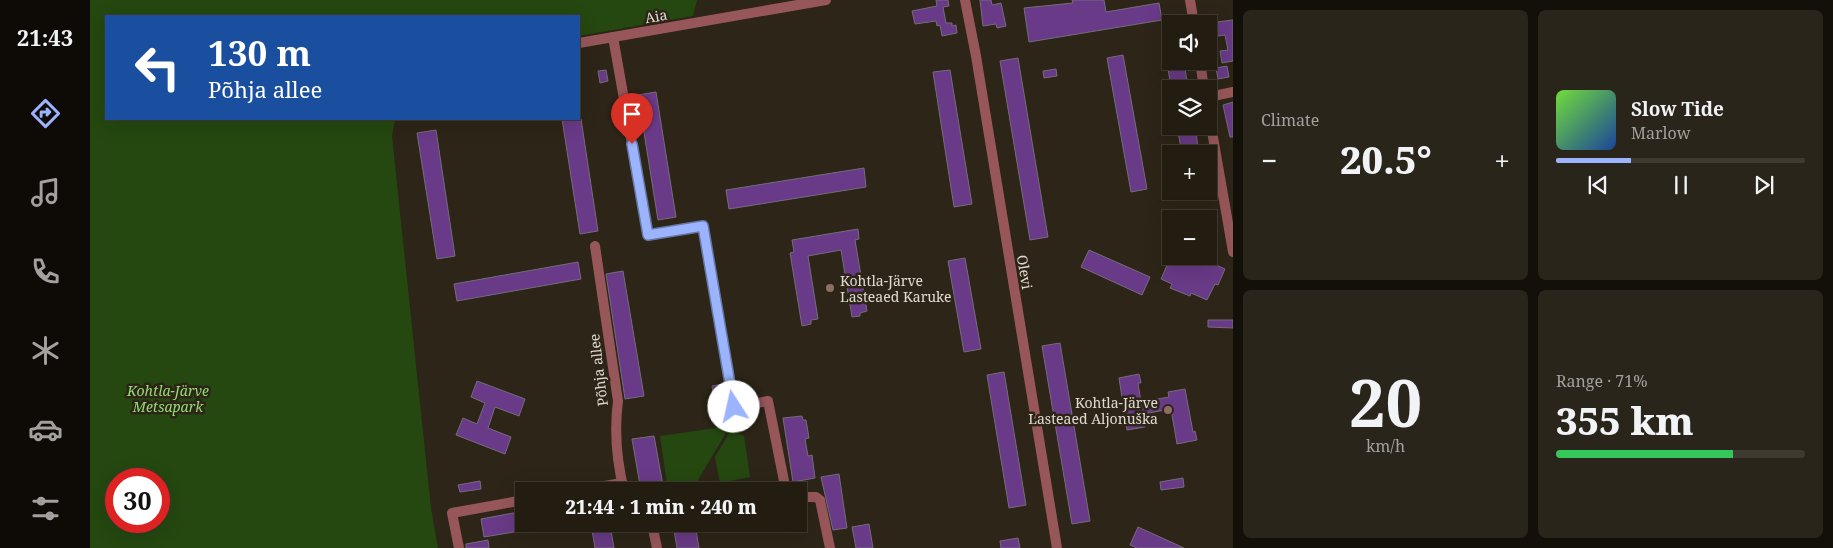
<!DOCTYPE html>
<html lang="en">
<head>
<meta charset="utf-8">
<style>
	:root { --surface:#221c11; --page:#2a251a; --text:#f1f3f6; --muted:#a2a19f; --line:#3f3a31; --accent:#9bb4fd }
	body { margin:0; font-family:"Noto Serif",serif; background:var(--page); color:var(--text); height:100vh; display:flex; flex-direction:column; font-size:19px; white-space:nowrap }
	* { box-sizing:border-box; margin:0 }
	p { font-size:16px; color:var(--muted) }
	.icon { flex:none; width:28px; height:28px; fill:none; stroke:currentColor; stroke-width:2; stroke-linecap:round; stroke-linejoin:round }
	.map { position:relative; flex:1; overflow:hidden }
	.panel { display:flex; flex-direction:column; gap:10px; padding:10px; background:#130f09; width:600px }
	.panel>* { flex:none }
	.top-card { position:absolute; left:15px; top:15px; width:475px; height:105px; border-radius:0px; box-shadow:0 5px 20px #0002,0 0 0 1px var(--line); background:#1a4fa0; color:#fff; overflow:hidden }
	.controls { position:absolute; left:1072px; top:15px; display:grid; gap:10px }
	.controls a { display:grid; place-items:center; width:55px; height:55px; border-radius:0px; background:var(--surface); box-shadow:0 5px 20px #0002,0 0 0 1px var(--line); font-size:25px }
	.speed { position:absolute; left:15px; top:468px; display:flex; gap:10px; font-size:25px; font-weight:700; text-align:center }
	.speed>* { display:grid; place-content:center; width:65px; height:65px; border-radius:50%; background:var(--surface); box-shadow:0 5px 20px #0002,0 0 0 1px var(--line); line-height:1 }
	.speed .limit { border:8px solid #d22; background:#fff; color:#111 }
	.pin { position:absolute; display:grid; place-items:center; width:42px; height:42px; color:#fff; margin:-51px -21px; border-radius:50% 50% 50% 0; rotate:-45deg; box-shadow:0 0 5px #0007 }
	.pin .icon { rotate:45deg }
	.me { position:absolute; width:55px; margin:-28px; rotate:350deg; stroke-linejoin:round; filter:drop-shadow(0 0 4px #0008) }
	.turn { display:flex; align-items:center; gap:18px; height:105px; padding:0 20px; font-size:22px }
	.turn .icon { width:65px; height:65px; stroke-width:2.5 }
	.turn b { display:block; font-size:35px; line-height:42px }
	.big { font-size:38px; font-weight:800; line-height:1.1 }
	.panel .card { flex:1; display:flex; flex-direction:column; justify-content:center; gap:8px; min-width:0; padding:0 18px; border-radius:8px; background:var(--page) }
	.panel .dial { align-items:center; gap:0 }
	.dial b { font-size:65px; line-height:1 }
	.song { display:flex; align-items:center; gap:15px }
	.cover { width:60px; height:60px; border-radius:8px; background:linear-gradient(135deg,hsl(100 70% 55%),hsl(220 70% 35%)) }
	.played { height:5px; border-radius:2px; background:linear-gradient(90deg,var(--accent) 30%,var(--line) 30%) }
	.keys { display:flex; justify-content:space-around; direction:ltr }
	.heat { display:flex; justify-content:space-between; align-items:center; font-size:28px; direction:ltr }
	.charge { height:8px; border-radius:4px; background:linear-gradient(90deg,#34c759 71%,var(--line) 0) }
	.panel .tiles { flex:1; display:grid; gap:10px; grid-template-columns:repeat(2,1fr) }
	.trip { position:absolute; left:425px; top:482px; width:292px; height:50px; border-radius:0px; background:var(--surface); box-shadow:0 5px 20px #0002,0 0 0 1px var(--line); font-weight:800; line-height:50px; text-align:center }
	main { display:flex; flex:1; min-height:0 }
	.tabs { display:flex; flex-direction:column; width:90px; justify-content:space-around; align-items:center; background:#0e0b07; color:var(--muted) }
	.tabs .icon { width:35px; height:35px }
	.tabs .on { color:var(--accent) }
	.tabs b { font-size:22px; color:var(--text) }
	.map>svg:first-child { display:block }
	.green { fill:#244810; fill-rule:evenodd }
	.building { fill:#693a87; stroke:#756c7c }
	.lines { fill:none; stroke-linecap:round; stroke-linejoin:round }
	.minor { stroke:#97575a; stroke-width:10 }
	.route-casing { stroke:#6575a4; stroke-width:12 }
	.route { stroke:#9bb4fd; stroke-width:9 }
	.education-dot { fill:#8d6e63; stroke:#2d2517; stroke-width:2 }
	.labels { text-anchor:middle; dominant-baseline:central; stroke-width:5; stroke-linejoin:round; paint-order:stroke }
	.street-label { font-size:14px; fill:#e0dbd2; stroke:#2d2517 }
	.poi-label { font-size:14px; fill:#e0dbd2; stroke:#2d2517; text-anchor:start }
	.park-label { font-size:14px; font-style:italic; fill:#93dd73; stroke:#2d2517 }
</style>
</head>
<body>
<main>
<nav class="tabs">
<b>21:43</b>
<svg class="icon on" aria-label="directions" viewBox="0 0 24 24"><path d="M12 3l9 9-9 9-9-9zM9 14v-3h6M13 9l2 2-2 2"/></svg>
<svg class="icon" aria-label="music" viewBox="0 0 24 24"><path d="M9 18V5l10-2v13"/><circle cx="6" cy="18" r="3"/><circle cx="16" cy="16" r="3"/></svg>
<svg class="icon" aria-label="phone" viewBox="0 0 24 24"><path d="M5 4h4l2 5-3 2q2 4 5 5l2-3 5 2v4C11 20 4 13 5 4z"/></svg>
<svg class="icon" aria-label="climate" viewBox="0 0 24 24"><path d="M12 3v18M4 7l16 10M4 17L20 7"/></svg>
<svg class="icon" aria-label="car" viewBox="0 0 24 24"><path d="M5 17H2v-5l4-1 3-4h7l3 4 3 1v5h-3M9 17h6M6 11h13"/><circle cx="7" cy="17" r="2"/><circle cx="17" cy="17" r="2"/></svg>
<svg class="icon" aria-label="filters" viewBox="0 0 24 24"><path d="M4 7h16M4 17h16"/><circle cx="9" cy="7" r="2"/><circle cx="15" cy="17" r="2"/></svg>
</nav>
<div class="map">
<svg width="1143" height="548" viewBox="0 0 1143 548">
	<rect width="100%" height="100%" fill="#2d2517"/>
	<g class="green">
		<path d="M0,0H607L603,16L489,36V16H16V119H305L302,136L341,508L348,548H0ZM26,479H69V521H26Z"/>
		<path d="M640,426L602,490L578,491L570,436Z"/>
		<path d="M641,430L654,436L660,477L630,483L625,457Z"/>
		<path d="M660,482L661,491H634L633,487Z"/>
	</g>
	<g class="building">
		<path d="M846,0H858L859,6L853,7L856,23H862V26L866,25L867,33L852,36L850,25L847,26L846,21L825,24L822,11L847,6Z"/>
		<path d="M890,0H901L902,5L911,3L916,26L907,28L906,24L893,26Z"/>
		<path d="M982,0H1014L1016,12L1069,3L1072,20L939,42L934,8L983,3Z"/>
		<path d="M1143,20V61L1132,63L1130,51L1138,50L1135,35L1121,37L1119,23Z"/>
		<path d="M1033,55L1057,189L1041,192L1017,58Z"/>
		<path d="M928,58L958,237L940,240L910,61Z"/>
		<path d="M1077,61H1094L1098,89H1081Z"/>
		<path d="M1137,66L1139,77L1128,79L1126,68Z"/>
		<path d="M966,69L967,76L954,78L953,71Z"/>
		<path d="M516,70L518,81L510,83L508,71Z"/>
		<path d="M860,70L882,204L864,207L843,72Z"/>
		<path d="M566,92L586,217L568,220L548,95Z"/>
		<path d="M1143,102V137H1140L1133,105Z"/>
		<path d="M472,119H491L508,231L490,234Z"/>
		<path d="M1087,126H1105L1109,154H1092Z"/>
		<path d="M346,130L365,256L347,259L327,133Z"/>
		<path d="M774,168L776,187L639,209L636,190Z"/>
		<path d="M768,229L769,239L765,240L777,311L770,313V316L762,317L751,250L718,256L728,319L721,320V324L712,326L700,253L704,252L702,240Z"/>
		<path d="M999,250L1060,277L1052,295L991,267Z"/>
		<path d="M1081,256H1106L1135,269L1128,285L1125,284L1117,300L1101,293L1100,296L1080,288L1082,284L1071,279Z"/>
		<path d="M875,258L891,349L874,352L858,261Z"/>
		<path d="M488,262L491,279L367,301L364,284Z"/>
		<path d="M533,271L554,396L535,399L516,274Z"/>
		<path d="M1118,320H1143V328L1118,327Z"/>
		<path d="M970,343L1000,521L982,524L952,346Z"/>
		<path d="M914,372L936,505L919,508L897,375Z"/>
		<path d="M1049,374L1051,383H1048L1051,402L1079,397L1078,392L1095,389L1103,432L1105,431L1107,440L1087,444L1081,409L1053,414L1055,427L1037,430L1029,378Z"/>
		<path d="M387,381L435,399L429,416L405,407L398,428L421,437L415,454L366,435L373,418L387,424L395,403L381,397Z"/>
		<path d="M632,384L633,397L624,398L622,386Z"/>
		<path d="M712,416L713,420H716L719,438L715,439L718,456L722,455L725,478L703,482L693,418Z"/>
		<path d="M564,436L574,491H551L542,439Z"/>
		<path d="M749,474L757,528L743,530L731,477Z"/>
		<path d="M1093,478L1094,487L1071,490L1070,482Z"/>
		<path d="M390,481L391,489L370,492L368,485Z"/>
		<path d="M434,511V524H448V528L394,537L391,519Z"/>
		<path d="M501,524H520L524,548H505Z"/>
		<path d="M583,524H605L609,548H587Z"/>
		<path d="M779,524L783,548H766L762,527Z"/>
		<path d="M1048,527L1094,548H1047L1040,545Z"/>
		<path d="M928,538L930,548H911L910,541Z"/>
		<path d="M398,540L399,548H376V544Z"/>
	</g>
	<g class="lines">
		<g class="minor">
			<path d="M875,0L886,56L967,548"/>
			<path d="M1100,0L1104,24"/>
			<path d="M523,37L558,235L613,226L644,407L678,401L696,491"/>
			<path d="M489,43L736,0"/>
			<path d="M1110,61L1114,89"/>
			<path d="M1119,97L1143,92"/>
			<path d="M1119,114L1143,252"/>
			<path d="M505,246L528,401C524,431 527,462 534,491"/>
			<path d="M486,491L532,483"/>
			<path d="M709,497H726L730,500L740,548"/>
			<path d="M562,524L567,548"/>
			<path d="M369,548L362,513L434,500"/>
		</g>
	</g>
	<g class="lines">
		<g class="route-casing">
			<path id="route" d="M542,144L558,235L613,226L644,407"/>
		</g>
		<use href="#route" class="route"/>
	</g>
	<g class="education-dot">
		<circle cx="740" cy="288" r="5"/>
		<circle cx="1078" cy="410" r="5"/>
	</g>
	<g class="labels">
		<g class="street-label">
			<text transform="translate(566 16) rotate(-10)">Aia</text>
			<text transform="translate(935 272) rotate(81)">Olevi</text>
			<text transform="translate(508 370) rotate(-97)">Põhja allee</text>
		</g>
		<g class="poi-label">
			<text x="750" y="280">Kohtla-Järve<tspan x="750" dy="16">Lasteaed Karuke</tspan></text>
			<text x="1068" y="402" text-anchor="end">Kohtla-Järve<tspan x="1068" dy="16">Lasteaed Aljonuška</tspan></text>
		</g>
		<g class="park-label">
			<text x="78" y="390">Kohtla-Järve<tspan x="78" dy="16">Metsapark</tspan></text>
		</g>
	</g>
</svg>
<div class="controls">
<a><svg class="icon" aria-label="sound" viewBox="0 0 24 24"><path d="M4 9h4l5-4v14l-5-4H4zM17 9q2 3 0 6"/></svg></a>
<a><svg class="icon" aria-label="layers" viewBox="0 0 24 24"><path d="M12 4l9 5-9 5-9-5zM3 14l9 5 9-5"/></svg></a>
<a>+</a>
<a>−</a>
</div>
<div class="speed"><div class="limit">30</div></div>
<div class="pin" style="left:542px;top:144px;background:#d93025"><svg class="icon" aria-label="arrive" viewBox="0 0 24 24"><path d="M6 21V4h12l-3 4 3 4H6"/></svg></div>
<svg class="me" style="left:644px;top:407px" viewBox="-20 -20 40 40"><circle r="19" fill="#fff"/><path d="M0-13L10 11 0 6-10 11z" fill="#9bb4fd"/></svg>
<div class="trip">21:44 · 1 min · 240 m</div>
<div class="top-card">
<div class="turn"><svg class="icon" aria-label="left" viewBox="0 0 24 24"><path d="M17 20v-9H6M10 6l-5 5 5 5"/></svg><div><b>130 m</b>Põhja allee</div></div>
</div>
</div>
<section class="panel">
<div class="tiles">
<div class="card"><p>Climate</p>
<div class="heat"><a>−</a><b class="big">20.5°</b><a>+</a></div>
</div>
<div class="card">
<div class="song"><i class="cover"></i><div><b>Slow Tide</b><p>Marlow</p></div></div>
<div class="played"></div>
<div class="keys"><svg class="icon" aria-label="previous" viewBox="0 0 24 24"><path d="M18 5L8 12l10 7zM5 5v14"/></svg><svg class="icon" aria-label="pause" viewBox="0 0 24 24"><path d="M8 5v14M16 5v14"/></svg><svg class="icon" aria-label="next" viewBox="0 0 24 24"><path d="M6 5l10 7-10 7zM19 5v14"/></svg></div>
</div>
<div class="card dial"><b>20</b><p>km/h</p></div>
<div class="card"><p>Range · 71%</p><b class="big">355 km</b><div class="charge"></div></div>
</div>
</section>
</main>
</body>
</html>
